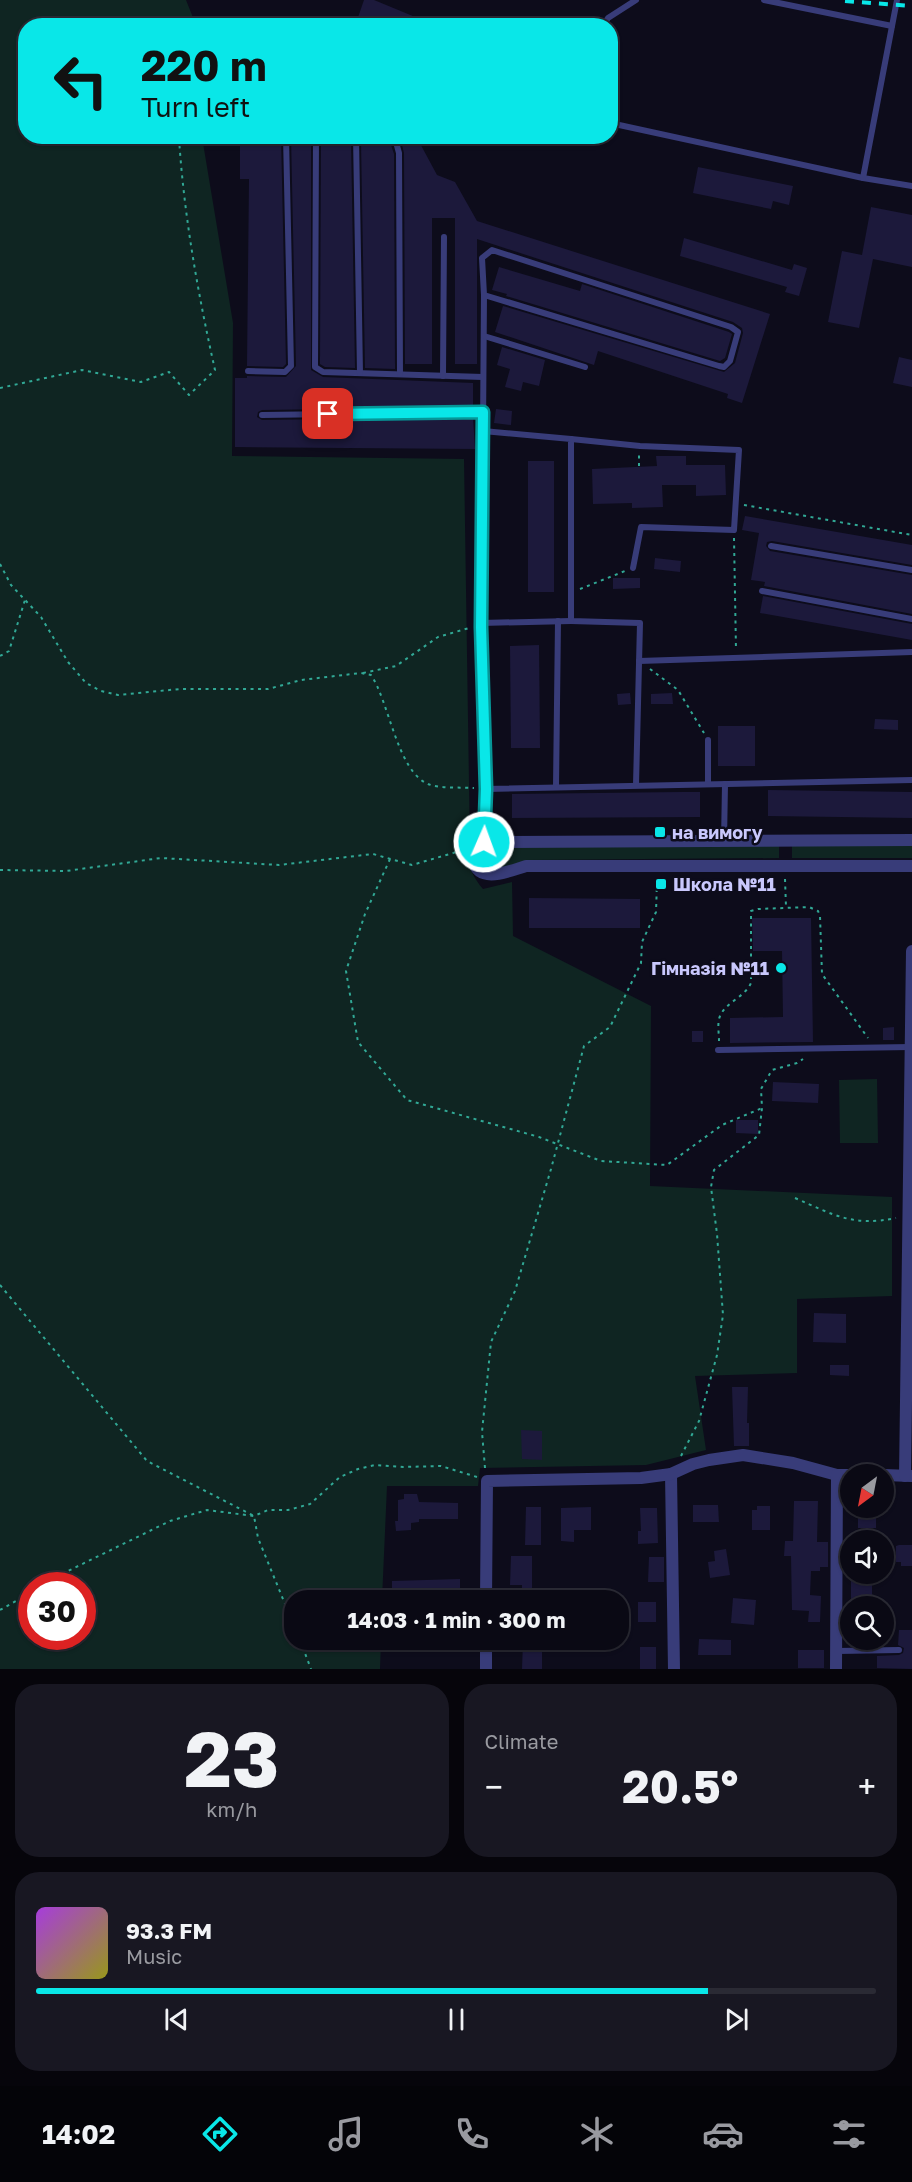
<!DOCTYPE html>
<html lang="en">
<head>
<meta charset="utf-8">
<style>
	:root { --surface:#0a0914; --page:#181722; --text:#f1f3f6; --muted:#999aa0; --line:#2a2a34; --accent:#09e7e8 }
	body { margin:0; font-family:"Golos Text",sans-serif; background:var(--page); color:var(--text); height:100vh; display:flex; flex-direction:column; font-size:22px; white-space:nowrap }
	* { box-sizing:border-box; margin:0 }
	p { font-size:20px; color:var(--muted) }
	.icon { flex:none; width:33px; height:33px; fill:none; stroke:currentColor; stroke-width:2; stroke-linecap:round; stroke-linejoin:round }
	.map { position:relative; height:1669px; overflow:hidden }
	.drawer { display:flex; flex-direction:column; gap:15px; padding:15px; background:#06050b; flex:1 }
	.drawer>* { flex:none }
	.guide { position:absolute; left:18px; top:18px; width:600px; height:126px; border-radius:24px; box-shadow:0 2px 4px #0004,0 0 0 2px var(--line); background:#09e7e8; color:#111; overflow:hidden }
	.needle { width:39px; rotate:212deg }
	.buttons { position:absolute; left:840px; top:1464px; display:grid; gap:12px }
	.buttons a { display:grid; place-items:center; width:54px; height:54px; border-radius:50%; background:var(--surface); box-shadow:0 2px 4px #0004,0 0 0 2px var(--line); font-size:30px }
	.speed { position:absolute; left:18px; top:1572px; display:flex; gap:12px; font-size:30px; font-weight:700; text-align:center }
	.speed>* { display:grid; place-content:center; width:78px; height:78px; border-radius:50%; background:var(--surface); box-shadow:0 2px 4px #0004,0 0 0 2px var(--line); line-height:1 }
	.speed .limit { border:9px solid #d22; background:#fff; color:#111 }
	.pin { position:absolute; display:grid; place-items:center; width:51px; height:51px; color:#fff; margin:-26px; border-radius:12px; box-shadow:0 3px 9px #0006 }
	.me { position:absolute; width:66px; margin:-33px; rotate:2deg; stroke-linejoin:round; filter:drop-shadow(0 0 4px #0008) }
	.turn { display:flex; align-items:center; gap:21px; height:126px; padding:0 24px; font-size:27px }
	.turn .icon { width:78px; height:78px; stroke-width:2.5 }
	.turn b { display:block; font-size:42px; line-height:51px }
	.big { font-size:45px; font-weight:700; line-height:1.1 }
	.drawer .tile { flex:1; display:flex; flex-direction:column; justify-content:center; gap:9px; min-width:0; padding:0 21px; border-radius:24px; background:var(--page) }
	.drawer .dial { align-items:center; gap:0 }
	.dial b { font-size:78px; line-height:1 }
	.song { display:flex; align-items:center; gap:18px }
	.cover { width:72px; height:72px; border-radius:9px; background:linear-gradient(135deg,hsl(280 70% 55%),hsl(60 70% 35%)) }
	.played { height:6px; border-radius:3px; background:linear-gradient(90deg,var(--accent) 80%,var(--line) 80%) }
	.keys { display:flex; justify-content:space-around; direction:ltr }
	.heat { display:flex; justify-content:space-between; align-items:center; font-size:33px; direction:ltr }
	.drawer .tiles { flex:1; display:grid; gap:15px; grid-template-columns:1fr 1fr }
	.tile:last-child { grid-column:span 2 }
	.trip { position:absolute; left:284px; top:1590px; width:345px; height:60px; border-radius:24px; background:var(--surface); box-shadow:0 2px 4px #0004,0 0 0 2px var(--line); font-weight:700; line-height:60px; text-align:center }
	.dock { display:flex; height:96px; justify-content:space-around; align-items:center; background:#040408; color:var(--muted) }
	.dock .icon { width:42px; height:42px }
	.dock .selected { color:var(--accent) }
	.dock b { font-size:27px; color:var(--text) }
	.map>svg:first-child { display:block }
	.green { fill:#0f2522; fill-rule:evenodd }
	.building { fill:#1c193b }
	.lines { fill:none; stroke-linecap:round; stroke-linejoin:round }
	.path { stroke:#31a895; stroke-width:2; stroke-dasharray:3 4.5; stroke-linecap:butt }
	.lane { stroke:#383c79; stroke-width:6 }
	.street { stroke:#383c79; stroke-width:12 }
	.rail { stroke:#09e7e8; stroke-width:4; stroke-dasharray:9 8; stroke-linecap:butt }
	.route-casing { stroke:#069697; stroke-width:15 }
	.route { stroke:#09e7e8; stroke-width:10 }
	.poi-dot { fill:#09e7e8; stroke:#0d0c1b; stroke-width:2 }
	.labels { text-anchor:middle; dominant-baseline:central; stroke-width:5; stroke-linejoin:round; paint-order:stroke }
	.poi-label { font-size:18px; font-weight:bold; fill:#c9c8fd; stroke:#0d0c1b; text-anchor:start }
</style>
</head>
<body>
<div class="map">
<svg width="912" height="1669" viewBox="0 0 912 1669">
	<rect width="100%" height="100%" fill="#0d0c1b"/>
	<g class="green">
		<path d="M0,0H186L196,25L26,26V136L202,137L233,323L232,456L464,459L470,848C467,865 472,876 483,889L512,882L513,936L651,1006L650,1186L892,1197V1296L797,1299V1373L695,1376L706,1450L646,1465L480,1468L478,1486H387L382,1600H294V1640H381L380,1669H0ZM32,1586H82V1636H32Z"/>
		<path d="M527,845L779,846V858L526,860C508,866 496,874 479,862V853L484,849Z"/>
		<rect x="792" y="846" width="120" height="12"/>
		<path d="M877,1079L878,1143H840L839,1080Z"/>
	</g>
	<g class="building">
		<path d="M364,0H374L437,26H355Z"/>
		<path d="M240,136H281L286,364L283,367L247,366L249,179H240Z"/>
		<path d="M291,136H311V370L323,377L473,383V407L262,410L258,412L257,417L262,420L473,417L475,449L235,447V378H247V376L286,377L296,366Z"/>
		<path d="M321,136H350L351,141L355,368L325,367L320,364Z"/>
		<path d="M398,136H416L437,175L455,182L477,221L770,314L742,403L727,398L728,394L598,351L594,365L495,332L503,306L724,372L735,363L743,333L742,328L733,322L477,239V364H455V218H432V364H405L404,153L401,141Z"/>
		<path d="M361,141H387L391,145L394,154L395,369L365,368Z"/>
		<path d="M698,167L793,186L789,205L773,201L771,209L693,193Z"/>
		<path d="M871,207L912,215V267L873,259L859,328L828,322L842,251L862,255Z"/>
		<path d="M684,238L792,270L794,264L807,268L799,296L785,292L787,287L680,256Z"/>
		<path d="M499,267L580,291L582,284L729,332L732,334L725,358L720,361L506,296L507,294L492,290Z"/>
		<path d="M502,347L545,360L539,386L523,382L521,391L505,387L510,369L497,365Z"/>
		<path d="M899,357L912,360V387L893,383Z"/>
		<path d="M496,409L512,411L511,425L494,423Z"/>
		<path d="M656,456H686V465H725L726,495L696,496V485H662L663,507L632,508V503L593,504L592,469L657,466Z"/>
		<rect x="528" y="461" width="26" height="131"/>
		<path d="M745,516L912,545V565L772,541L767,542L766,546L770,551L912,575V614L764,586L765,582L751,580L759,533L742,530Z"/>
		<path d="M655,558L681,561L680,572L654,569Z"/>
		<path d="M613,578H640V588L613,589Z"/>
		<path d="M763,596L912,624V640L760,613Z"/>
		<path d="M539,645L540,748H511L510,646Z"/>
		<path d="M630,693L631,704L618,705L617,694Z"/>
		<path d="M672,693L673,704H651V694Z"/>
		<path d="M875,719L898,720V730L874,729Z"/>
		<rect x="718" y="726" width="37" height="40"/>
		<path d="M768,790L912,792V818L768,816Z"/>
		<path d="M682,792H700V817L512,818V794Z"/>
		<path d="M529,898L640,899V928H529Z"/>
		<path d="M752,918H811L813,1042L730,1043V1018L783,1017L782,951H753Z"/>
		<path d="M894,1027V1040H883V1028Z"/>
		<rect x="692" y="1031" width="11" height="11"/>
		<path d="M773,1082L819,1084L818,1103L772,1101Z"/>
		<path d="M736,1120H758V1134L736,1133Z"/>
		<path d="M814,1313L846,1314V1343L813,1342Z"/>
		<path d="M830,1365H849V1376L830,1375Z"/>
		<path d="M732,1387H748L747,1423H749V1446H734Z"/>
		<path d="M521,1430L542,1431V1460L522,1459Z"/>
		<path d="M404,1494H417L419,1502L458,1503V1519H419V1522L411,1523V1530L396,1531L395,1521H398V1500L404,1499Z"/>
		<path d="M794,1501H818L817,1542H828V1567H820V1571H811L810,1595L821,1596L820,1622H808L809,1611L792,1610L791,1556H784L785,1541H793Z"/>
		<path d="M693,1505H718L719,1522H693Z"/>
		<path d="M757,1506H770V1530H752V1510H757Z"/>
		<path d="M526,1507H541V1545H525Z"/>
		<path d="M591,1507V1530H574V1542L561,1541V1508Z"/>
		<path d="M640,1508H657L658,1543L638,1544V1531H641Z"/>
		<rect x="858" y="1508" width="18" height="20"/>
		<path d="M899,1545H912V1566H901V1562H896V1546Z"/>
		<path d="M726,1549L730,1575L710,1578L708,1562L715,1561L714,1551Z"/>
		<path d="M511,1556H532V1600H522V1585H510Z"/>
		<path d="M649,1557H664V1582H648Z"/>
		<path d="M851,1578H872V1601H865V1605H851Z"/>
		<path d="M460,1579V1600L417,1599V1600H392V1581Z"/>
		<path d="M733,1598L756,1600L754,1625L731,1623Z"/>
		<rect x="638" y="1602" width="18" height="20"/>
		<path d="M899,1630H912V1669L877,1668V1656L899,1655L903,1653L904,1648L898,1645Z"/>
		<path d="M699,1639L731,1640V1655H698Z"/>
		<path d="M523,1641L542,1642V1669H522Z"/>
		<rect x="640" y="1647" width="16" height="22"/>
		<rect x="798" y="1650" width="26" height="18"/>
	</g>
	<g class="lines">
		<g class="path">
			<path d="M0,388L82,370L141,382L169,372L189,395L215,370C198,294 184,216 179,138"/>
			<path d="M639,466V454"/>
			<path d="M744,505L912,535"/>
			<path d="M734,538L736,650"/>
			<path d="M0,564L11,585L41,617L68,662L86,683L101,691L118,695L180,689H268L301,680L361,673L371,675C389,701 397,771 428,784C441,789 461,787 474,788"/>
			<path d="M580,589L625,571"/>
			<path d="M0,656L9,651L25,600"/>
			<path d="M650,669L678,690L704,733"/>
			<path d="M363,673L396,666L438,637L469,628"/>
			<path d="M390,859L365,914L346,971L358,1042L407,1100L539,1137L601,1161L667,1165L722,1125L762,1108"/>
			<path d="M0,870L66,871L161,858L279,865L373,854L412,865L460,851"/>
			<path d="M785,879L786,907"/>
			<path d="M719,1041C719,1033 717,1023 720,1016C726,1002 745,997 751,983V911L758,909L809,907L818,911L820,916L822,974L868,1038"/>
			<path d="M795,1198C834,1215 853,1227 896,1218"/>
			<path d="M0,1285L147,1461L254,1516L258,1538L294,1626"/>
			<path d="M681,1456L699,1421L717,1355L723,1315L717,1234L711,1187L714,1170L759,1135L762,1108L761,1089L772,1070L797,1063L803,1059"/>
			<path d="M485,1468L482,1432L491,1342L515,1291L551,1169L584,1046L610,1027L641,963L642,942L656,912L657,882"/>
			<path d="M43,1586L68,1571L170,1521L207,1510L254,1516L268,1510H288L310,1504L340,1477L358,1469L375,1465L403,1467L441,1466L477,1477"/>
			<path d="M0,1610L32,1592"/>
			<path d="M300,1640L311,1669"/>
		</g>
		<g class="lane">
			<path d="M764,0L892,26"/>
			<path d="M603,26L608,18L636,0"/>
			<path d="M610,123L863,178L912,186"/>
			<path d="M316,136L315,367L323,372L483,377"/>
			<path d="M356,136L360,373"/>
			<path d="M389,136L396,142L399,153L400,374"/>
			<path d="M863,178L897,0"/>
			<path d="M484,295L719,366L724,367L730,361L738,332L731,327L492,250L482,258L484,295L483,431L571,439V621L640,623L636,785"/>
			<path d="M484,336L585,367"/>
			<path d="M248,371L285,372L291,366L286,136"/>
			<path d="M443,376L444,237"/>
			<path d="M262,415L483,412"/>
			<path d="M571,439L640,446L739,450L734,530L641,527L633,568"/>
			<path d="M771,546L912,570"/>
			<path d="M762,591L912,619"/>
			<path d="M481,623L571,621"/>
			<path d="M639,661L912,652"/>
			<path d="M708,784V740"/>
			<path d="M556,787L558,621"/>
			<path d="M486,789L912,780"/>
			<path d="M724,841L725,784"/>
			<path d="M718,1050L911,1047"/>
			<path d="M837,1651L899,1650"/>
		</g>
		<g class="street">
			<path d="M483,431L481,623L486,789L484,842"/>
			<path d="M484,842C477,847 471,851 473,860C479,885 509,871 526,866H912"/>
			<path d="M484,842L912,840"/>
			<path d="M671,1474L674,1669"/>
			<path d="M884,1475L911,1476"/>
			<path d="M905,1476L912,951"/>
			<path d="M486,1600L487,1481L641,1478L671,1474L693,1464L709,1460L743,1455L793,1463L837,1475H850"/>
			<path d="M486,1669V1640"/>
			<path d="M836,1669L837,1475"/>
		</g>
		<path class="rail" d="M845,1L912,6"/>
	</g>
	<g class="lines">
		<g class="route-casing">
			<path id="route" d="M328,414L483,412L481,627L486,789L484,842"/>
		</g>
		<use href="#route" class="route"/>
	</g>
	<g class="poi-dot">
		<rect x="654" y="826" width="12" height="12" rx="3"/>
		<rect x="655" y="878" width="12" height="12" rx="3"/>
		<circle cx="781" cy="968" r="6"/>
	</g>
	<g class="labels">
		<g class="poi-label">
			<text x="672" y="832">на вимогу</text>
			<text x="673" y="884">Школа №11</text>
			<text x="769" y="968" text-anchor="end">Гімназія №11</text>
		</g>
	</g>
</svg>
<div class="buttons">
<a><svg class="needle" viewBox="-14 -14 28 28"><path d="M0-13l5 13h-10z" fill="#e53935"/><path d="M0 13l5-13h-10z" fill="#999aa0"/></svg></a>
<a><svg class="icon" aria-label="sound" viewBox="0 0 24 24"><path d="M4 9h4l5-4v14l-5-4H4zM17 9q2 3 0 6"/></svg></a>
<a><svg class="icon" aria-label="search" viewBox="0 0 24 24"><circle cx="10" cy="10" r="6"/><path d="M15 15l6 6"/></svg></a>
</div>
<div class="speed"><div class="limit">30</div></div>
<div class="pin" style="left:328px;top:414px;background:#d93025"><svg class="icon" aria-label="arrive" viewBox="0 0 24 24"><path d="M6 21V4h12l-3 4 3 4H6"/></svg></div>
<svg class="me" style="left:484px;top:842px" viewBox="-20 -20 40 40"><circle r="17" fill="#09e7e8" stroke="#fff" stroke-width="3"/><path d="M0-11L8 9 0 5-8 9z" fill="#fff"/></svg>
<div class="trip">14:03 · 1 min · 300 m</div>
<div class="guide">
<div class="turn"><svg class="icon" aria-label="left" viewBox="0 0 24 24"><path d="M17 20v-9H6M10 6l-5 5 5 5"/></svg><div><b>220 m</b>Turn left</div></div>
</div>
</div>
<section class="drawer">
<div class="tiles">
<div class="tile dial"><b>23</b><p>km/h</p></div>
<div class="tile"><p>Climate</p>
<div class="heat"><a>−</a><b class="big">20.5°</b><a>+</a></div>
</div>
<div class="tile">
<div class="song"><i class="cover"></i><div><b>93.3 FM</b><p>Music</p></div></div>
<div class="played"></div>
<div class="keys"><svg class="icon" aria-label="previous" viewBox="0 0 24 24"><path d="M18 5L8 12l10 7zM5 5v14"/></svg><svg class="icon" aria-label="pause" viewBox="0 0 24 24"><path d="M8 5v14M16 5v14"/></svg><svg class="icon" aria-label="next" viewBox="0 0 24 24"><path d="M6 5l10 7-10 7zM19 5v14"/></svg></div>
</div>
</div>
</section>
<nav class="dock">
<b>14:02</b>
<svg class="icon selected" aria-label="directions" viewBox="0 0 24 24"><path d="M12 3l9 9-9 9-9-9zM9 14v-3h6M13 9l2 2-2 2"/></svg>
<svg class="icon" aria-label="music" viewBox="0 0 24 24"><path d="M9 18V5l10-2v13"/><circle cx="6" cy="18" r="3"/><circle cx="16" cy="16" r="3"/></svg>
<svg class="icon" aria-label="phone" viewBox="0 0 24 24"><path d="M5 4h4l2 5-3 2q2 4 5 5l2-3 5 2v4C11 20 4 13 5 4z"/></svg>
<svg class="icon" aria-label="climate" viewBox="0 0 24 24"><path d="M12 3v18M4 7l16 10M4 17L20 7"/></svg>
<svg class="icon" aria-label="car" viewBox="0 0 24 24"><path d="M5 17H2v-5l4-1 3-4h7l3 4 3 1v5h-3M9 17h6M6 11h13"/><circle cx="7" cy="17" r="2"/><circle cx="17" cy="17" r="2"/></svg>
<svg class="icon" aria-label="filters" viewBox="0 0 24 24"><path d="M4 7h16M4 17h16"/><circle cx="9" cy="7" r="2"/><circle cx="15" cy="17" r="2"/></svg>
</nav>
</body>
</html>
